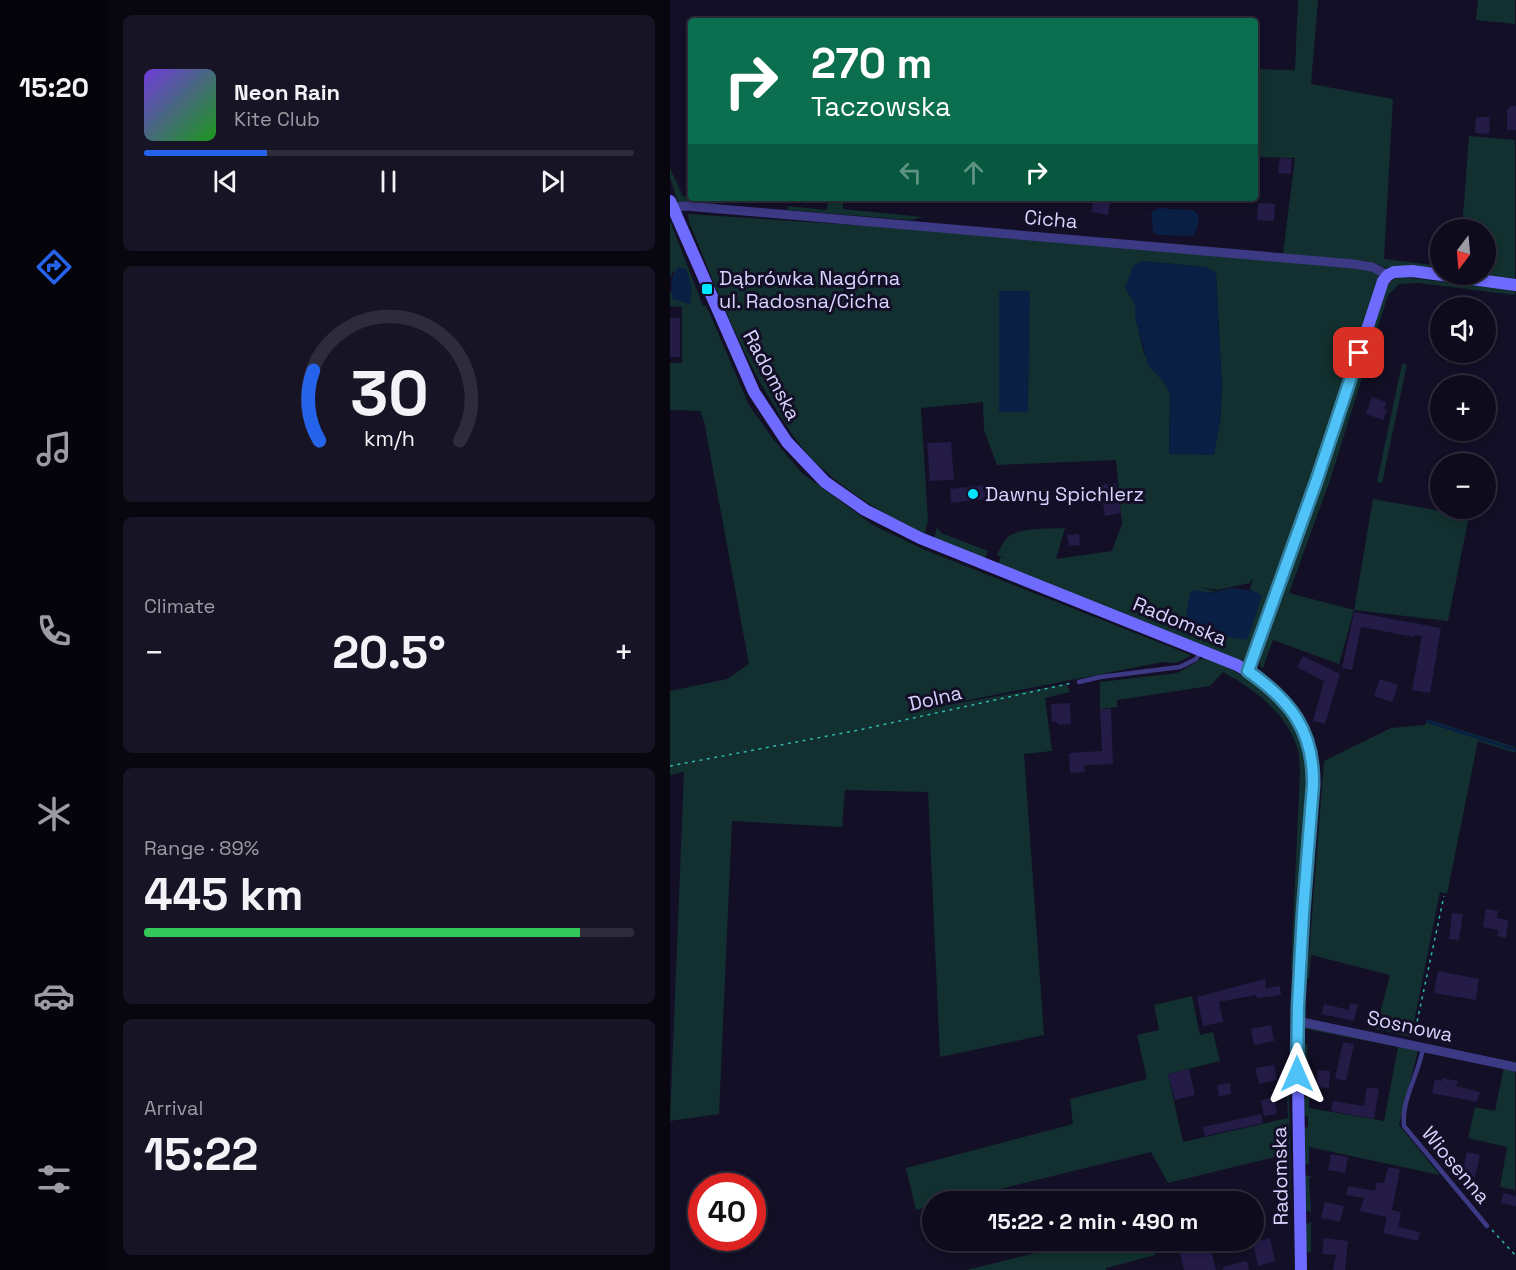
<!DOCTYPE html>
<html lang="en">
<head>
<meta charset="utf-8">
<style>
	:root { --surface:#0e0b1c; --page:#171425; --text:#f1f3f6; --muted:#9b9ba3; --line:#2e2b3b; --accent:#2563eb }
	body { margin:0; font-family:"Space Grotesk",sans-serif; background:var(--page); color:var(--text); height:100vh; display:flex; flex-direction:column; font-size:22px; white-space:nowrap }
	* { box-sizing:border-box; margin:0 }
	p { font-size:20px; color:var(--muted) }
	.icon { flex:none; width:33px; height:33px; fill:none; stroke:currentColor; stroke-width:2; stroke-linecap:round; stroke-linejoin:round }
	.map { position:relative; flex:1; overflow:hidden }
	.sheet { display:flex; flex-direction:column; gap:15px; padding:15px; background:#08060f; width:562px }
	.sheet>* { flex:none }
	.banner { position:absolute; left:18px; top:18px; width:570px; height:183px; border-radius:6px; box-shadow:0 3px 9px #0003,0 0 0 2px var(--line); background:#0b6e4f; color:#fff; overflow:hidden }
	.needle { width:39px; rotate:196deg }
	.tools { position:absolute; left:760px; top:219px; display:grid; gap:12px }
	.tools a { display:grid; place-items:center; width:66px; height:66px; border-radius:50%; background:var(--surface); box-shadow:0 3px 9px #0003,0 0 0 2px var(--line); font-size:30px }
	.speed { position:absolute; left:18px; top:1173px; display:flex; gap:12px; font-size:30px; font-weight:700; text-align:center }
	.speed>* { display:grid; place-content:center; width:78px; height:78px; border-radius:50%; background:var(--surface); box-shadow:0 3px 9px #0003,0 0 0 2px var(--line); line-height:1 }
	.speed .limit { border:9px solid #d22; background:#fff; color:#111 }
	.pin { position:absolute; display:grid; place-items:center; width:51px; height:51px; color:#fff; margin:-26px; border-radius:12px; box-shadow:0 3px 9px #0006 }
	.me { position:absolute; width:66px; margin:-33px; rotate:0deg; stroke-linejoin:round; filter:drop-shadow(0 0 4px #0008) }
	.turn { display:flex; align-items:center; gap:21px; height:126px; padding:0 24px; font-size:27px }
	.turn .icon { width:78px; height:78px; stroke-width:2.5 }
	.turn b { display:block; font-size:42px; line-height:51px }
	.lanes { display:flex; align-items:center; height:57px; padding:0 24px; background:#0003; justify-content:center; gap:30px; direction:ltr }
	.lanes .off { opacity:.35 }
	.big { font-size:45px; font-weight:700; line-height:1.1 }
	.sheet .card { flex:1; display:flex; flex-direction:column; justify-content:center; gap:9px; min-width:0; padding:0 21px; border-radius:9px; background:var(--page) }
	.sheet .dial { align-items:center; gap:0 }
	.dial svg { height:156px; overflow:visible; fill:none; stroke:var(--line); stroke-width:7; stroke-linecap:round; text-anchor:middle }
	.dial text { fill:var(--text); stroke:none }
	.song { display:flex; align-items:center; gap:18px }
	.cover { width:72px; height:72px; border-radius:9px; background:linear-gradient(135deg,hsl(260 70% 55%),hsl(120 70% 35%)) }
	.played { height:6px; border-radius:3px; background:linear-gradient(90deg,var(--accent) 25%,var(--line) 25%) }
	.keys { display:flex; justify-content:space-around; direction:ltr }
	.heat { display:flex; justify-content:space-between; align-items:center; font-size:33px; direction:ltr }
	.charge { height:9px; border-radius:4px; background:linear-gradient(90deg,#34c759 89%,var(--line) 0) }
	.trip { position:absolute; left:252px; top:1191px; width:342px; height:60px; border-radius:30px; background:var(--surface); box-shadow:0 3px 9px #0003,0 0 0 2px var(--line); font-weight:700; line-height:60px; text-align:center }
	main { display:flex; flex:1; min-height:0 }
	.dock { display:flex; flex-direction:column; width:108px; justify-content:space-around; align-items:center; background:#06040b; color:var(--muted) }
	.dock .icon { width:42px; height:42px }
	.dock .on { color:var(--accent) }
	.dock b { font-size:27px; color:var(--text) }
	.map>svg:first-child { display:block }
	.green { fill:#12302f; fill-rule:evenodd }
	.water { fill:#0a1f44 }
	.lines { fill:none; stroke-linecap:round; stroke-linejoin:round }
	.stream { stroke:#0a1f44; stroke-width:3 }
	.building { fill:#241b47 }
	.path { stroke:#2fb8b0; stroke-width:1.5; stroke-dasharray:3 4.5; stroke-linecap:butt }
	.lane { stroke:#3d3a85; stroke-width:4.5 }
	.street { stroke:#3d3a85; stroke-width:9 }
	.secondary { stroke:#6f6bff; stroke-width:12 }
	.route-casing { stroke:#337fa1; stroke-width:15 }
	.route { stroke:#4fc3f7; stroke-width:10 }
	.poi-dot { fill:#00e5ff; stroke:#130f26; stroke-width:2 }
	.labels { text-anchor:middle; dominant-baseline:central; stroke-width:6; stroke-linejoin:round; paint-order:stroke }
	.street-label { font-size:20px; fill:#d9d4ff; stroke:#130f26 }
	.poi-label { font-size:20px; fill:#d9d4ff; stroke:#130f26; text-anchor:start }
</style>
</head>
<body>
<main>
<nav class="dock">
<b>15:20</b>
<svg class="icon on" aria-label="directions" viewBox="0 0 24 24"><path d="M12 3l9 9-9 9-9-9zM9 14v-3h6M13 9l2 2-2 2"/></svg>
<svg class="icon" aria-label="music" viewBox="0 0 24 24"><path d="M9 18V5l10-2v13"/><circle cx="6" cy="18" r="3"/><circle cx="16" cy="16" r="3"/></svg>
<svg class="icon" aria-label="phone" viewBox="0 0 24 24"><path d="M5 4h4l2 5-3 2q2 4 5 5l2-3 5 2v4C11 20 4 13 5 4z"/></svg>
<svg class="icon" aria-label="climate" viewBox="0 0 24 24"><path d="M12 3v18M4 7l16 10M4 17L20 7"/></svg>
<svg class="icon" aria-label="car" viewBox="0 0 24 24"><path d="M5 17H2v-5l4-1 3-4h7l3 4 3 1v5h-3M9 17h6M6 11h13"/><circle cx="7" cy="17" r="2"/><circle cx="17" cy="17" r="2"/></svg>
<svg class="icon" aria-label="filters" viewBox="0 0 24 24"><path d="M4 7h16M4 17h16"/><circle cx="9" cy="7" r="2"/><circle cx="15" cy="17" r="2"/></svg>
</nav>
<section class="sheet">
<div class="card">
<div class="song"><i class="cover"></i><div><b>Neon Rain</b><p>Kite Club</p></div></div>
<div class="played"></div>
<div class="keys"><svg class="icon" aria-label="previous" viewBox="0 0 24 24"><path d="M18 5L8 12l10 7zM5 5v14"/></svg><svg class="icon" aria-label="pause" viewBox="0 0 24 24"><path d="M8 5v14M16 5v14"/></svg><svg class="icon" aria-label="next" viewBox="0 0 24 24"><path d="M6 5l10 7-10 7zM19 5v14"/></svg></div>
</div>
<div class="card dial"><svg viewBox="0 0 100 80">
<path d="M14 69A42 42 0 1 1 86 69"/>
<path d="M14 69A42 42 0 0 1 11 33" stroke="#2563eb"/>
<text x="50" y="56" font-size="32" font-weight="700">30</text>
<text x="50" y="72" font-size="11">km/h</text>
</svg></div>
<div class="card"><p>Climate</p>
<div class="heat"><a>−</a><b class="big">20.5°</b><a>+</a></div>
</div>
<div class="card"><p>Range · 89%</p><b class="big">445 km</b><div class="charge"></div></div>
<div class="card"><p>Arrival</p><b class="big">15:22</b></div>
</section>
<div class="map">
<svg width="846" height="1270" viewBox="0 0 846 1270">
	<rect width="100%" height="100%" fill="#130f26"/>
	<g class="green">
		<path d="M628,0H648L641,84L723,99L714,259L771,266V271L719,269L697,261L613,254L625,158L585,157V69L625,70Z"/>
		<path d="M808,0H845V24L806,20Z"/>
		<path d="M799,136L845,140V281L796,275L816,274V230H792Z"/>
		<path d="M0,168L13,196L46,198L45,204L8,203L0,177Z"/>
		<path d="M158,198H173V209L253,217L241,220L117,210L118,206L157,210Z"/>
		<path d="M18,214L215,227L683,267L706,272L709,276L708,280L698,311L605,586L578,658L573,661L567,660L329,565L330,557L335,558L327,555C330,549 333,542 337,538C347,527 381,529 395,528L386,559L442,551L452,524L446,460L327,465L314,430L313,402L251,408L258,521L254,535C214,514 176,492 144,461C129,446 117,427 106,409C69,350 45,285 19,222ZM472,261L536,267L546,273L552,386L550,423L499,454L500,394L495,384L474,354L465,316L466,304L455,288ZM583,578L580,590L592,596L520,593L547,592L531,587L548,590L580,583Z"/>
		<path d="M0,221L33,306L35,305L39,312L79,405L103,439L132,473L203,525L255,550L521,655C513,661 504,665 493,662L227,714L396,684L400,692L375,698L382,751L354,754L374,1035L270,1057L258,792L175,790L172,827L62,821L49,1114L0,1121L14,772L0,775V691L57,679L79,664L34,421L30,411L0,410V363H12V307L0,306V291L8,300L20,303L3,271L0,278Z"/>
		<path d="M732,277L845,290V295L748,283L729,284L718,295L660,480L619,593L684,610L703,499L799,516L778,621L684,610L669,664L603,640L593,668L590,666V659L713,294C718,285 721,278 732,277Z"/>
		<path d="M732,364H737L712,483L707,482Z"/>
		<path d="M267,527L271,533L318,551L315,559L264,539Z"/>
		<path d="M535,657C582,676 636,712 637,768L625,970H621L630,771C629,763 630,754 627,747C615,712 584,689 553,672L540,686L447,700V707L430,709V682L507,673Z"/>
		<path d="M757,719L845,747V753L808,741L777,894L770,892L741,1037L706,1029L720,975L641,955L639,979L637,978L654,761L721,728L755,725Z"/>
		<path d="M522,996L530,1035L543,1032L550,1061L498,1074L513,1142L618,1118L617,1091L619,1092L621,1199L617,1200L618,1154L498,1183L481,1152L280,1201L262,1202V1206L246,1210L236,1168L403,1124L400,1099L477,1079L467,1035L489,1030L484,1005Z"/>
		<path d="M636,1026L745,1047V1050L748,1051L729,1125L770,1175L639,1147V1164H634L633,1128L638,1127V1117L633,1115V1098L639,1097V1108L714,1121L728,1047L636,1029Z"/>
		<path d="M632,1044H637L639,1086L632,1085Z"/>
		<path d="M834,1067L845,1070V1190L830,1187L837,1147L798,1138L805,1107L825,1111Z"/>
		<path d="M637,1175L643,1177L639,1178L641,1212L635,1210V1177Z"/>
		<path d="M641,1222V1253L635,1251V1225Z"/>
		<path d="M418,1240L480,1241L485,1255L436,1268V1270H297Z"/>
	</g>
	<g class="water">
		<path d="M488,208L523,210L529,216L527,229L523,236L488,235L483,232L481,213Z"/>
		<path d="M472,261L536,267L546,273L552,386L550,423L544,455L499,454L500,394L495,384L478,365L465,316V304L455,288L463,266Z"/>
		<path d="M9,267L16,269C21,281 23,290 20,304L8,300H3C0,288 0,276 9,267Z"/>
		<path d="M329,291H360L358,412H329Z"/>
		<path d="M562,588L584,591L592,596L577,640C554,636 531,635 516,617L520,593L525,590L541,593Z"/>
	</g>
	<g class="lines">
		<path class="stream" d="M757,721L846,750"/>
	</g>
	<g class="building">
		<path d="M839,106H846V130H837V109H839Z"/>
		<path d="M806,117H820L819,134L805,133Z"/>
		<path d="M610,158L622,159L621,174L608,173Z"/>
		<path d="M424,198H441L438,215L421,212Z"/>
		<path d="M588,203L605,204L604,221L587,220Z"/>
		<rect x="0" y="318" width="10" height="39"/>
		<path d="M702,397L716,402L714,409L717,410L713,420L696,414Z"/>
		<path d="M281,442L284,480L260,481L257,443Z"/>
		<path d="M446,483L451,513L435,516L430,485Z"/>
		<path d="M324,484L326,498L281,503L280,489Z"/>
		<path d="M409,534L410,545L399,546L397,535Z"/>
		<path d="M684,612L771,628L760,693L742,690L752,636L745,635L744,637L691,627L682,670L672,668Z"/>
		<path d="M633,656L670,674L655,724L643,721L654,681L627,667Z"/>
		<path d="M710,679L728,685L722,702L704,696Z"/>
		<path d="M400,703L401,724L388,725L387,722H382L381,704Z"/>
		<path d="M430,709H441L443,764L414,765L415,772L400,773L399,753L432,751Z"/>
		<path d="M816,909L828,911L827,918L838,920L836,938L827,936L828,930L813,927Z"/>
		<path d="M782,913L793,914L789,940L779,939Z"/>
		<path d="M768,971L809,979L806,1000L764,993Z"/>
		<path d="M595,979L596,988L610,986L611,995L587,998L586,995L549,1002L553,1022L533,1026L527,997Z"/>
		<path d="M680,1003L688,1005L684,1021L652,1014L654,1004L679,1010Z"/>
		<path d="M601,1025L604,1041L584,1045L581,1029Z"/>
		<path d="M673,1042L684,1044L676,1081L665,1078Z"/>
		<path d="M604,1065L607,1080L589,1084L585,1068Z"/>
		<path d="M519,1069L525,1095L505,1100L498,1074Z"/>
		<path d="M648,1070L660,1071L659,1088L646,1087Z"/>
		<path d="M772,1078L788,1081L786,1086L810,1092L807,1102L762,1093L765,1079L772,1081Z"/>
		<path d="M560,1083L561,1094L549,1096L547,1085Z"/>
		<path d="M697,1087L709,1089L704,1119L661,1111L663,1101L694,1106Z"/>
		<path d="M604,1097L607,1114L594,1116L591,1100Z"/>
		<path d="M591,1114L593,1123L535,1136L533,1127Z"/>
		<path d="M797,1152L810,1155L805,1177L792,1174Z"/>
		<path d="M661,1154L678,1157L675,1173L658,1170Z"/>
		<path d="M718,1167L730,1169L722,1210L731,1212L728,1227L750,1232L748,1241L713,1233L717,1217L690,1211L694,1198L676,1195L678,1186L705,1191L707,1182L714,1183Z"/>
		<path d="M833,1193L846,1196V1206L831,1203Z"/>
		<path d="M655,1202L674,1206L670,1222L651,1218Z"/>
		<path d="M600,1238L605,1261L588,1266L583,1242Z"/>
		<path d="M654,1238L678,1241L675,1270H663L666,1255L652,1254Z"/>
		<path d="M540,1246L546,1270H514L510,1253Z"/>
		<path d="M577,1261L579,1270H553V1267Z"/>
	</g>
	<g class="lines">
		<g class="path">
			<path d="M0,766L189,730L402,683"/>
			<path d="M744,1036L774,896"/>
			<path d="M822,1230L846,1256"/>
		</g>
		<g class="lane">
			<path d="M409,682L430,677L510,667L526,659L530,653"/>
			<path d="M753,1048C749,1074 731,1100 734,1126L817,1226"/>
		</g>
		<g class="street">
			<path d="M0,208L16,206L684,264L702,267L718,275"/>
			<path d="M627,1021L846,1067"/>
		</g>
		<g class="secondary">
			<path d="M0,201L84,392L117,442L155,482L195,510L250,538L567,665C607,686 640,723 643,770L627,1021L631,1270"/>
			<path d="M578,671L647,482L713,281L718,275L724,272L742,271L846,285"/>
		</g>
	</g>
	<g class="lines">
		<g class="route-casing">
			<path id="route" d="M627,1074L628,1006L633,913L643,785C644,731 621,701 578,671L646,482L689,353"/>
		</g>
		<use href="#route" class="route"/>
	</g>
	<g class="poi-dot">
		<rect x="31" y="283" width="12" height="12" rx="3"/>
		<circle cx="303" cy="494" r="6"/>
	</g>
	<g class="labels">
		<g class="street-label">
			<text transform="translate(381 219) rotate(5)">Cicha</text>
			<text transform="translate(102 375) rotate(62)">Radomska</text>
			<text transform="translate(510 621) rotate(22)">Radomska</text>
			<text transform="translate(265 698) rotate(-13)">Dolna</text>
			<text transform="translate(740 1026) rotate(12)">Sosnowa</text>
			<text transform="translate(786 1165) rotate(50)">Wiosenna</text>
			<text transform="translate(610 1176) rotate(-91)">Radomska</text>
		</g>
		<g class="poi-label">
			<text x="49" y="278">Dąbrówka Nagórna<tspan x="49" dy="23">ul. Radosna/Cicha</tspan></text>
			<text x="315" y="494">Dawny Spichlerz</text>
		</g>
	</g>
</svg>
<div class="tools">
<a><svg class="needle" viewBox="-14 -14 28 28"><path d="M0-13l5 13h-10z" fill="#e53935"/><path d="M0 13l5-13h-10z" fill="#9b9ba3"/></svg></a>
<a><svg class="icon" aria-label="sound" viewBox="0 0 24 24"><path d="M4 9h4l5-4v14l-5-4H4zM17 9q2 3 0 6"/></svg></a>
<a>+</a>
<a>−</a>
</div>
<div class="speed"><div class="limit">40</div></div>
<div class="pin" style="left:689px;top:353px;background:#d93025"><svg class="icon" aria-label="arrive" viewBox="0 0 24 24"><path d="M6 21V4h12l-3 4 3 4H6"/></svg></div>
<svg class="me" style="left:627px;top:1074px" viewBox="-20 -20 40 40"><path d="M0-17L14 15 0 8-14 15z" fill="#4fc3f7" stroke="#fff" stroke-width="4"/></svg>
<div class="trip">15:22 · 2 min · 490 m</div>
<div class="banner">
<div class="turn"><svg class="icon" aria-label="right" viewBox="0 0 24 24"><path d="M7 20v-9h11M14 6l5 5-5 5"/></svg><div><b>270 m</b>Taczowska</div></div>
<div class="lanes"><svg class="icon off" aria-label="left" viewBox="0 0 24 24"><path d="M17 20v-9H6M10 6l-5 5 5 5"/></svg><svg class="icon off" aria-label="ahead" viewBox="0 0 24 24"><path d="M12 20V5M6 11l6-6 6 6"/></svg><svg class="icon" aria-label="right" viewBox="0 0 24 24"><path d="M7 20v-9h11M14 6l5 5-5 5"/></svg></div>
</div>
</div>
</main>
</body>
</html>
